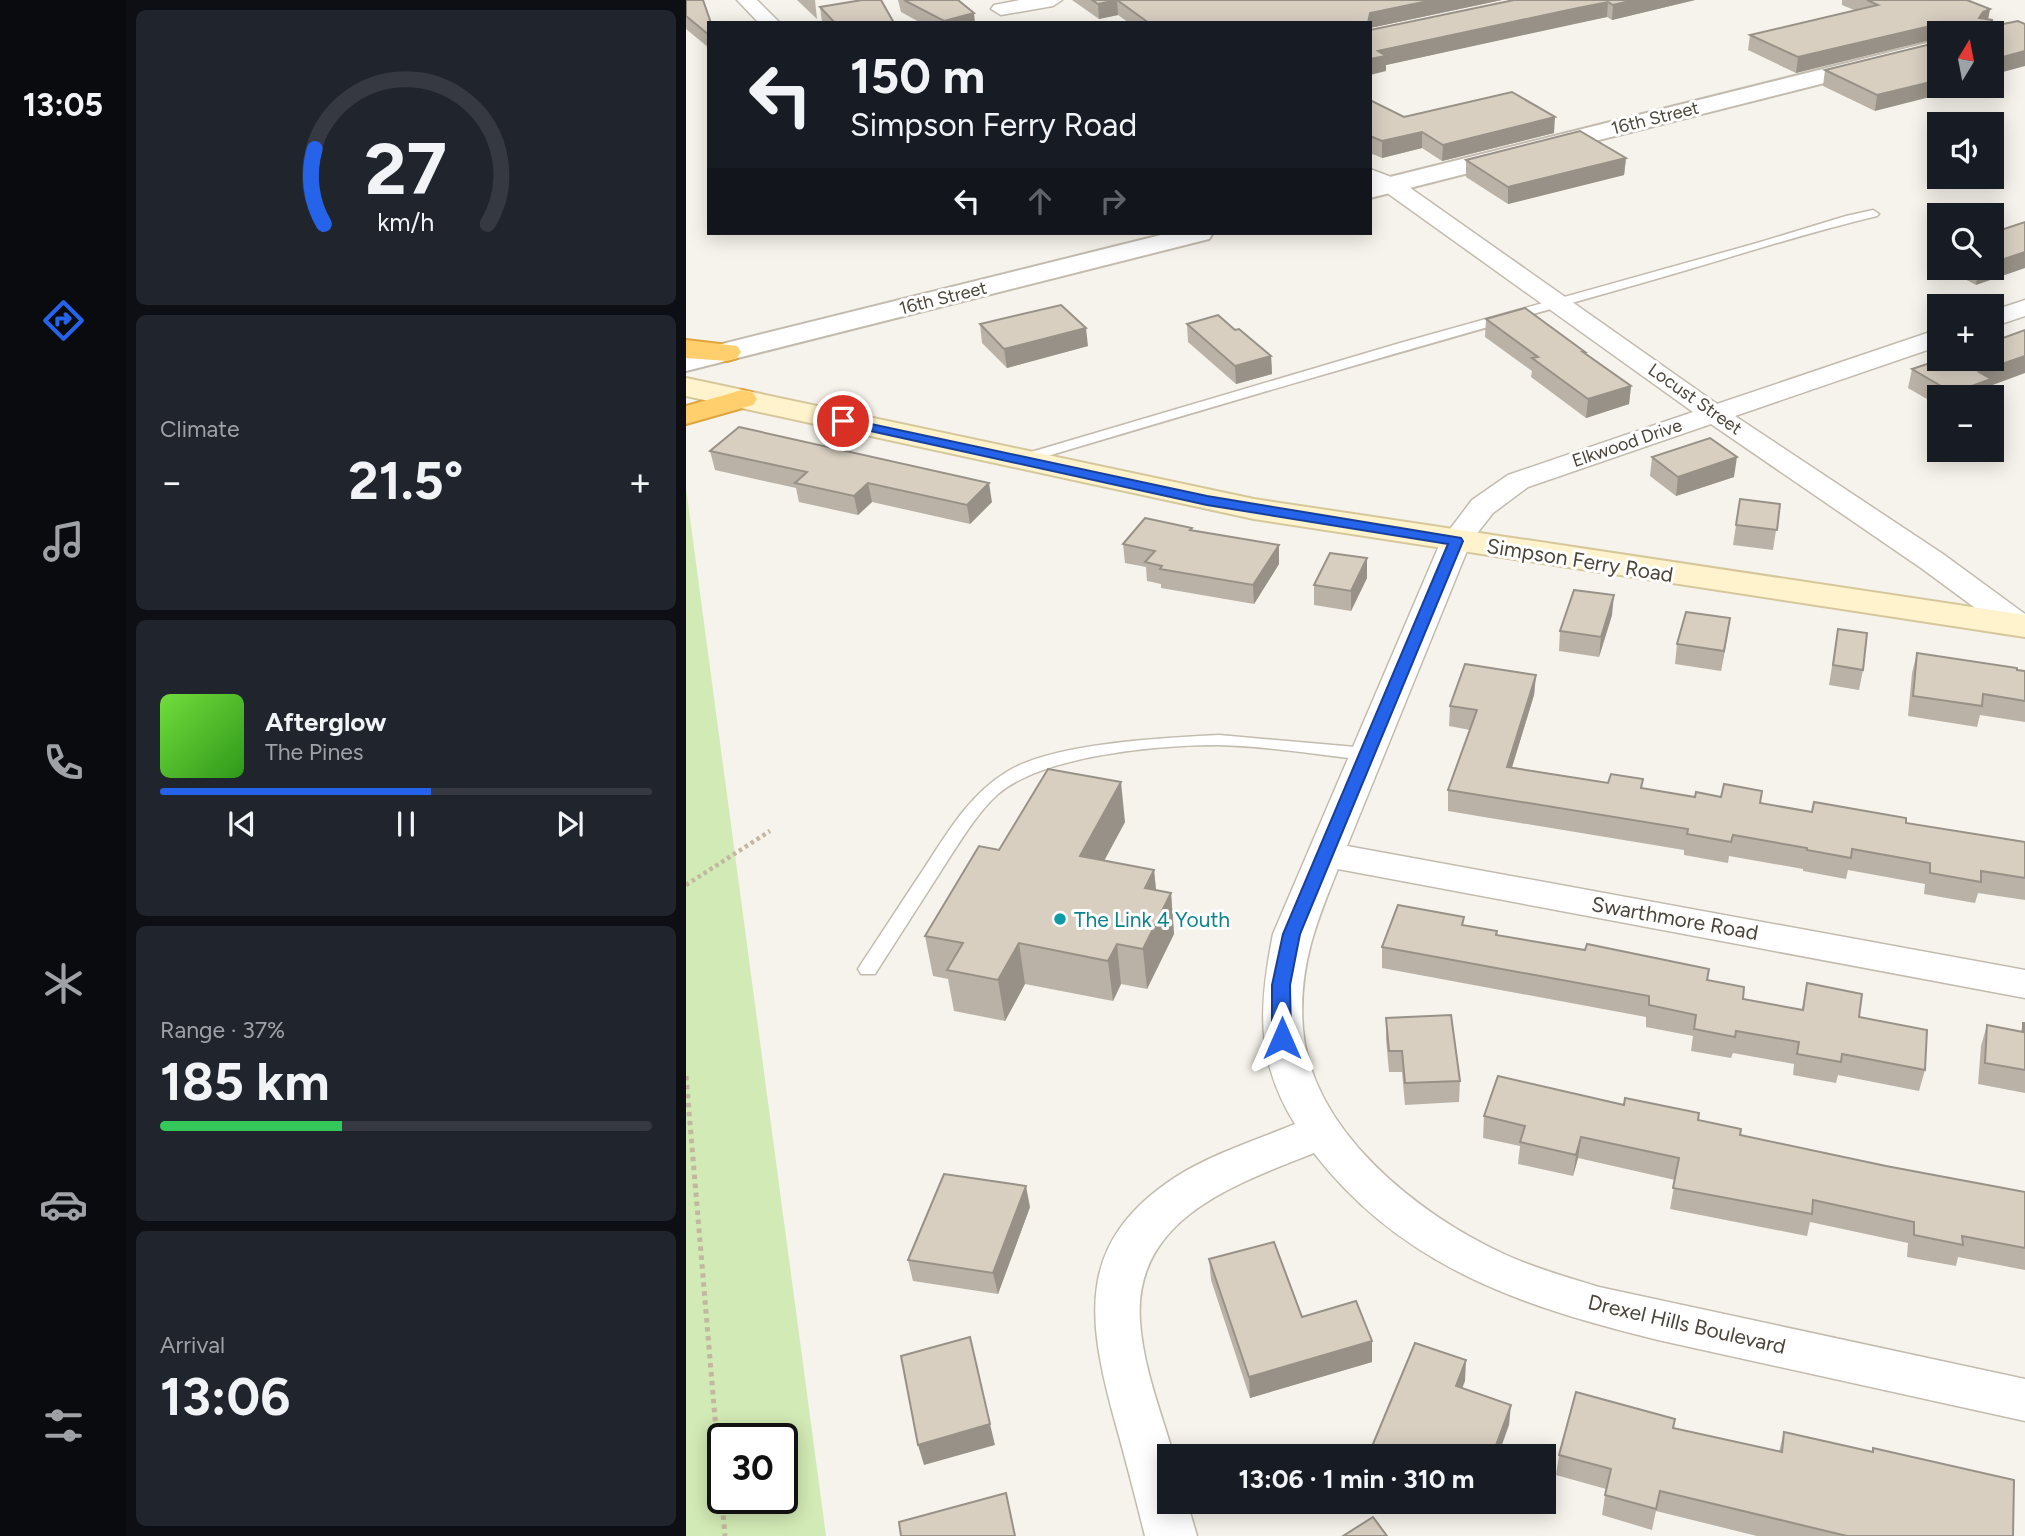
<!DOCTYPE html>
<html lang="en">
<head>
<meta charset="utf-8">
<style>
	:root { --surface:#171b24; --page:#20242c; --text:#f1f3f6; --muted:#9ea1a6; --line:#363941; --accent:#2563eb }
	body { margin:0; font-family:Figtree,sans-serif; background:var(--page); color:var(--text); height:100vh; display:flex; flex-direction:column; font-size:26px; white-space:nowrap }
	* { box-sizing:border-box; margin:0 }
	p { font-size:23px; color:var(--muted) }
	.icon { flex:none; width:38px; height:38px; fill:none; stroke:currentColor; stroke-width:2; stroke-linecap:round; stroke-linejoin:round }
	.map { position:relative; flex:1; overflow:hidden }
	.side { display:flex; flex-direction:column; gap:10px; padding:10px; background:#0d0f14; width:560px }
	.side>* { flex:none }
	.banner { position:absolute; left:21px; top:21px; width:665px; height:214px; border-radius:0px; box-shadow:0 4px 18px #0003; background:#171b24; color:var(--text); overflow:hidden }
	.needle { width:46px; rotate:10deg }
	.tools { position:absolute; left:1241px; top:21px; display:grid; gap:14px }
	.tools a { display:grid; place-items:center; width:77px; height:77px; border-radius:0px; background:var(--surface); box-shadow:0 4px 18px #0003; font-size:35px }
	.speed { position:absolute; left:21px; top:1423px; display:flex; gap:14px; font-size:35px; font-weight:700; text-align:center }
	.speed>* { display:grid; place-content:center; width:91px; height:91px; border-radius:50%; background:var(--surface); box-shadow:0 4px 18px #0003; line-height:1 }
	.speed .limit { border:4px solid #111; border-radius:10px; background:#fff; color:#111 }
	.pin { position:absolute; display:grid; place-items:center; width:60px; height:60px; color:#fff; margin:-30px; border:4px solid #fff; border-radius:50%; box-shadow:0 2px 7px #0007 }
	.me { position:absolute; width:77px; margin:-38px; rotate:0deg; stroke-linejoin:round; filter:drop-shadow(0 0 5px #0008) }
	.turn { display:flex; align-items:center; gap:24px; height:147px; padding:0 28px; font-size:32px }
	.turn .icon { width:91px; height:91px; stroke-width:2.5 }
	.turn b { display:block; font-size:49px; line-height:60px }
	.lanes { display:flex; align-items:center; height:66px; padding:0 28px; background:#0003; justify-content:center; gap:35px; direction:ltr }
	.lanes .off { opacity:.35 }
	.big { font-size:52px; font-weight:700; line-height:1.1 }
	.side .widget { flex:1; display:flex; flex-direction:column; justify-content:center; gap:10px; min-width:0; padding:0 24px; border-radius:10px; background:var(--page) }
	.side .dial { align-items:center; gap:0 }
	.dial svg { height:182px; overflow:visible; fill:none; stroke:var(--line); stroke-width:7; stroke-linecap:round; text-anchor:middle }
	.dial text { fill:var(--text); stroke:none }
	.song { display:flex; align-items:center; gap:21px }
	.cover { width:84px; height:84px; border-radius:10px; background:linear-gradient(135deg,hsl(100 70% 55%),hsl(110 70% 35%)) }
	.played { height:7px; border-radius:4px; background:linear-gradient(90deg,var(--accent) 55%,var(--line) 55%) }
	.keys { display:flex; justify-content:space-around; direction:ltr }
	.heat { display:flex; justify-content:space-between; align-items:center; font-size:38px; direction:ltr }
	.charge { height:10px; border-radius:5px; background:linear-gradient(90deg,#34c759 37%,var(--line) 0) }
	.trip { position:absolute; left:471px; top:1444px; width:399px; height:70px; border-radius:0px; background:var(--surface); box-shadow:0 4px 18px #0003; font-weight:700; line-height:70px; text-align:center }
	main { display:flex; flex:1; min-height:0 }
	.tab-bar { display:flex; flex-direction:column; width:126px; justify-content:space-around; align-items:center; background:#090b0e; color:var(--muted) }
	.tab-bar .icon { width:49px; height:49px }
	.tab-bar .active { color:var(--accent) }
	.tab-bar b { font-size:32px; color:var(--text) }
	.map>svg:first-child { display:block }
	.green { fill:#d2eab5; fill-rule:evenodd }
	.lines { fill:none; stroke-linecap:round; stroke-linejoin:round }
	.service-casing { stroke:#c2bbae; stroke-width:3 }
	.minor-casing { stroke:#c2bbae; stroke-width:3 }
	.tertiary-casing { stroke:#c2bbae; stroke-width:4 }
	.secondary-casing { stroke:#d6c79b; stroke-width:4 }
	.motorway-casing { stroke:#e0a43c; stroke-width:4 }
	.path-far1 { stroke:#c4b79f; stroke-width:4.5; stroke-dasharray:3.5 3.5; stroke-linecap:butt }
	.path { stroke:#c4b79f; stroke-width:5; stroke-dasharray:4.5 4.5; stroke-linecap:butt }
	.service { fill:#fff; fill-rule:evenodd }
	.minor { fill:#fff; fill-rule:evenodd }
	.tertiary { fill:#fff; fill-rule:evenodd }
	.secondary { fill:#fff3cd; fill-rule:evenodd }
	.motorway { fill:#ffcf6e; fill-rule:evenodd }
	.wall { fill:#bab2a6 }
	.shaded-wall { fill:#979187 }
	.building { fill:#d8cfc1; stroke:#979187; stroke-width:2 }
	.route { fill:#2563eb; stroke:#184099; stroke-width:2 }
	.culture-dot { fill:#0f9aa8; stroke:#fff; stroke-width:2.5 }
	.labels { text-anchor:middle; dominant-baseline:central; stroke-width:6; stroke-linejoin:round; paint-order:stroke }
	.far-street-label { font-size:18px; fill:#4b4439; stroke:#fff }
	.street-label { font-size:21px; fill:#4b4439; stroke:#fff }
	.culture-label { font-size:21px; fill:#0d838f; stroke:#fff; text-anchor:start }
</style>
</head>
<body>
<main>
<nav class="tab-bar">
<b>13:05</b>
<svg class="icon active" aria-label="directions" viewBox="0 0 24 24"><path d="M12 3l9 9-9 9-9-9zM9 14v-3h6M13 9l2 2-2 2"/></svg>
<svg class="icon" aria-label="music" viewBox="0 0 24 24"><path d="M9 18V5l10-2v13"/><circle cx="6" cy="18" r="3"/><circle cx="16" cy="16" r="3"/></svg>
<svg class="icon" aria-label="phone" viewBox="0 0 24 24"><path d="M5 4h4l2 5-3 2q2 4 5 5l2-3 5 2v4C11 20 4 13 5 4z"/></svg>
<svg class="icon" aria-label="climate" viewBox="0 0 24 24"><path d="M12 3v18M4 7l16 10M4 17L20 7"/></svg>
<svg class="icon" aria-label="car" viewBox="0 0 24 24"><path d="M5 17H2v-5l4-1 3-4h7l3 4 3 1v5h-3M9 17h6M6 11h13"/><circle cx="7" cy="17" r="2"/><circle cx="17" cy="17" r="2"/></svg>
<svg class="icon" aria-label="filters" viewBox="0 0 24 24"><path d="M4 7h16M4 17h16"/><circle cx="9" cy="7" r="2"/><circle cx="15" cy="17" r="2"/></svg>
</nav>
<section class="side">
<div class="widget dial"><svg viewBox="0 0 100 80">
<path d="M14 69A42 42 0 1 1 86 69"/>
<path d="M14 69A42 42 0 0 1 10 36" stroke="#2563eb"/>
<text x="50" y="56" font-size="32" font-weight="700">27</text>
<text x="50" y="72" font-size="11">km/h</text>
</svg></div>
<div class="widget"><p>Climate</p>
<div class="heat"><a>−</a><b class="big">21.5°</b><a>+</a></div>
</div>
<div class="widget">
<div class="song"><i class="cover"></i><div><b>Afterglow</b><p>The Pines</p></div></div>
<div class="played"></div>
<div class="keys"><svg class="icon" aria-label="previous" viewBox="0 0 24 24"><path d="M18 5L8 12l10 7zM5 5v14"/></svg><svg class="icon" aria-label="pause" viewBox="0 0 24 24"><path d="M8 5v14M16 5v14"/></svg><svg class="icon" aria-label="next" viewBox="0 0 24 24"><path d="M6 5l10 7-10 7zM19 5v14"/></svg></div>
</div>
<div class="widget"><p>Range · 37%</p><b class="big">185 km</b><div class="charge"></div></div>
<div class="widget"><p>Arrival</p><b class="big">13:06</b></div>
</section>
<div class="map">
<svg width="1339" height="1536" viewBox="0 0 1339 1536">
	<rect width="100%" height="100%" fill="#f6f3ec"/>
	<path class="green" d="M0,488L140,1536H0ZM37,1438H96V1498H37Z"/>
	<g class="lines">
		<g class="service-casing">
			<g id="service">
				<path d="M1187,210L1193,214L1191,216C1107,236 1025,264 942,287C740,344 539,403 338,463L333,464L326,460L328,457L714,343L1071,243L1160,216Z"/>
				<path d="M533,735L681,748L690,754L681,760C632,755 582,746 532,745C473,745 358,755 312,794C289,815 272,845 255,871C233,905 211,940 189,974H175L172,969L175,964C196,933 216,901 237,870C260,835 282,796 319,773C364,743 477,738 533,735Z"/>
			</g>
		</g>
		<g class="minor-casing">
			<g id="minor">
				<path d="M51,0H71L94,23H73Z"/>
				<path d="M334,0H376L367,6L315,15L305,9L308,5Z"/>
				<path d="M684,169L713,180L1031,404L1253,329V346L1049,416L1257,554L1339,614V633L1322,632L1235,568L1025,424L842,487L807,513L785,541L661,846L1339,970V998L652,869C630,923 612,968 617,1029C625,1130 731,1214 818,1254C848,1268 881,1277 913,1287L1339,1379V1421L972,1340C837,1307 716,1267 628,1153C550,1184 447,1218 454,1321C457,1367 475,1412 488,1456H483V1502H501L511,1536H459C449,1496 439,1457 428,1418C401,1318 390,1243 488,1178C525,1154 568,1141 609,1124C569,1060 573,1005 587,934L755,541L786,500L822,475L1007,412L697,190L684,184Z"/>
				<path d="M1339,300V316L1306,327V311Z"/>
			</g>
		</g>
		<g class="tertiary-casing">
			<g id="tertiary">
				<path d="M1253,40V54L684,198V182Z"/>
				<path d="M483,233H527L523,239L0,371V353Z"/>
			</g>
		</g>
		<g class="secondary-casing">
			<path id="secondary" d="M0,378L568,499L1339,615V637L568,519L0,396Z"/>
		</g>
		<g class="motorway-casing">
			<g id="motorway">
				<path d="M0,340L51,346L55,352L51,358L41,361L0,358Z"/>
				<path d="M56,390L67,393L71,399L67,405L0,424V406Z"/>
			</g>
		</g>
		<path class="path-far1" d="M0,885L84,831"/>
		<path class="path" d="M0,1076L39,1536"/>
		<use href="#service" class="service"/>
		<use href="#minor" class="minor"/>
		<use href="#tertiary" class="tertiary"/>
		<use href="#secondary" class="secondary"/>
		<use href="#motorway" class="motorway"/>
	</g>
	<g class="wall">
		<path d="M0,0L23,23V48L0,29Z"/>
		<path d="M111,0H129L131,19Z"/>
		<path d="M212,0H272L289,23H235L215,12Z"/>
		<path d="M386,0H816L684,28V23H443L432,15L413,19Z"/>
		<path d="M828,0H1009L926,20L921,17L886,24L700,65V71L684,30Z"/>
		<path d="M1156,0H1281L1304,9L1302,20L1306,33H1253L1110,73L1062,50L1064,35L1168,10L1156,5Z"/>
		<path d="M134,7L208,23L136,22Z"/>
		<path d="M1253,42L1189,111L1137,86L1139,70Z"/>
		<path d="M684,100L718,117L868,133L756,161L736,148L696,158L684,153Z"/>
		<path d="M940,158L938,175L822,204L780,177V160Z"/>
		<path d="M1258,268H1306L1290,285Z"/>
		<path d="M800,319L899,352V354L945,386L943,404L900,418L845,377L846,371L799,337Z"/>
		<path d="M294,324L402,346L321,368L296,343Z"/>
		<path d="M501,324L549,330L585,356L586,374L550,384L502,342Z"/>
		<path d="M1226,369L1304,386L1301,397H1253V406L1222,388Z"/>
		<path d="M24,451L306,502L284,524L186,502L172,515L113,502L110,488L29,470Z"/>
		<path d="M966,457L1048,477L990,496L964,476Z"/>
		<path d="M1054,499L1094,504L1087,550L1047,545Z"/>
		<path d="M506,528V530L593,545V564L568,604L475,588V584L461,581L460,567L439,563L437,544Z"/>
		<path d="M681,558V578L665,611L628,605V585Z"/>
		<path d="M926,615L913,657L873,651L874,631Z"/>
		<path d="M1152,629L1177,670L1173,690L1143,685Z"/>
		<path d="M1041,638L1035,671L989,664L991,644Z"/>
		<path d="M1231,653L1339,671V722L1294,715L1291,727L1222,716L1226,673Z"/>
		<path d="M850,675L848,695L826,767L1009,797L1074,803L1126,812L1220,823L1339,842V900L1292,893L1289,903L1238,894L1239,884L1162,870L1160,879L1117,871V869L1043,856L1042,863L998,855V850L762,811V790L784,730L763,726L764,706Z"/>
		<path d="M439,822L418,861L468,870L470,890L485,893L488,934L461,989L435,984L427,1001L339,984L319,1021L268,1011L262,979L247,976L239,936L313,850Z"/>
		<path d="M778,925L811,931V935L1022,980L1057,999L1116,1010L1121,983L1173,1017L1239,1070L1233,1091L1152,1075L1150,1083L1107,1075L1108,1064L1047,1053L1045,1058L1005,1051L1007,1036L960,1027V1017L696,968V947Z"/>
		<path d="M700,1018L774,1081L773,1102L719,1105L716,1072H703L700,1039Z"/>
		<path d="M1337,1023H1339V1093L1292,1084L1295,1046L1301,1025L1335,1032Z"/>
		<path d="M938,1105L1012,1120L1054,1135L1200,1166L1339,1192V1270L1272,1257L1270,1266L1221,1257L1222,1243L1124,1222L1121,1236L984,1209L989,1180L892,1158L887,1176L832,1164L834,1146L797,1138L798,1116Z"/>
		<path d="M344,1207L312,1294L227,1281L222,1260Z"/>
		<path d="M523,1259L616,1317L686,1341V1362L564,1398L525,1280Z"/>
		<path d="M988,1428L1093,1452L1098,1432L1186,1452L1187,1448L1327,1536H1071L970,1511L966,1530L916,1515L920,1489L870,1475L873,1455Z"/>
	</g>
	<g class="shaded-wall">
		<path d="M431,0L432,15L413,19L412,4Z"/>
		<path d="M747,0H816L684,28V23H682L684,13Z"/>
		<path d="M948,0H1009L926,20L927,5Z"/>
		<path d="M922,2L921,17L700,65V71L684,75V59L692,51Z"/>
		<path d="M1304,9L1301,24L1293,18L1297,12Z"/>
		<path d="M288,13L289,23H258V21Z"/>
		<path d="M1257,23L1255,33H1253V38L1110,73L1112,57Z"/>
		<path d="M1339,51V66L1306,75V60Z"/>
		<path d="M1253,80V86H1287L1189,111L1191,95Z"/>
		<path d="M869,117L868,133L756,161L757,145Z"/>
		<path d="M736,132V148L696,158V141Z"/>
		<path d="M940,158L938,175L822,204V187Z"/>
		<path d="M1339,252V268L1290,285L1293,268H1306V263Z"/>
		<path d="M400,328L402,346L321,368L318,349Z"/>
		<path d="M585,356L586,374L550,384L549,366Z"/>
		<path d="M1339,356V373L1304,386L1301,397H1266L1267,393L1293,372Z"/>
		<path d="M945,386L943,404L900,418L902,399Z"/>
		<path d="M1051,457L1048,477L990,496L992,477Z"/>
		<path d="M182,483L186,502L172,515L168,496Z"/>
		<path d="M303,483L306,502L284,524L281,505Z"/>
		<path d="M593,545V564L568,604L567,585Z"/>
		<path d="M681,558V578L665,611V591Z"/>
		<path d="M928,595L926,615L913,657L915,637Z"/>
		<path d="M1044,618L1041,638L1035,671L1038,651Z"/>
		<path d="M850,675L848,695L820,787L821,767Z"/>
		<path d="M435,782L439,822L399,896L394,856Z"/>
		<path d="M468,870L472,910L459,888Z"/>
		<path d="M485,893L488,934L461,989L457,949Z"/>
		<path d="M333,943L339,984L319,1021L312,980Z"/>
		<path d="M431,944L435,984L427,1001L422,961Z"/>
		<path d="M895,1137L892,1158L887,1176L890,1155Z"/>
		<path d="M340,1186L344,1207L312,1294L307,1273Z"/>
		<path d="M686,1341V1362L564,1398L563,1377Z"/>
		<path d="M780,1360L779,1381L769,1407L770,1386Z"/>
		<path d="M825,1405L823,1425L812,1456H806Z"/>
		<path d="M304,1424L309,1445L238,1465L232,1445Z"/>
	</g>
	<g class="building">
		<path d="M0,0H17L25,23H23V35L0,16Z"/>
		<path d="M176,0H195L208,23H149L134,7Z"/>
		<path d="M218,0H272L288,13L258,21Z"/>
		<path d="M406,0H747L684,13L682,23H463L431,0L412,4Z"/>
		<path d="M828,0H948L927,5L922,2L887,9L692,51L700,56L684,59V30Z"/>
		<path d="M1181,0H1281L1304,9L1297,12L1293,18L1306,20L1307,26L1332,21L1339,24V51L1306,60V33H1257V23L1112,57L1064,35L1192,5Z"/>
		<path d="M1253,42V80L1191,95L1139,70Z"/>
		<path d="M826,92L869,117L757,145L736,132L696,141L684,136V100L718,117Z"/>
		<path d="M894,131L940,158L822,187L780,160Z"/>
		<path d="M1339,222V252L1306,263V233Z"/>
		<path d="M375,305L400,328L318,349L294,324Z"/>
		<path d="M839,308L899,352H897L945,386L902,399L846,358L852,357L800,319Z"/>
		<path d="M532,315L549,330L553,329L585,356L549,366L501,324Z"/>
		<path d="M1339,330V356L1293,372L1305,379L1267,393L1226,369L1256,359H1306V342Z"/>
		<path d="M53,427L303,483L281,505L182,483L168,496L109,483L121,472L24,451Z"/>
		<path d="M1024,438L1051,457L992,477L966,457Z"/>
		<path d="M1054,499L1094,504L1091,530L1050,525Z"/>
		<path d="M459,518L506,528L504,530L593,545L567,585L474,569L476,566L459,562L469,551L437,544Z"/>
		<path d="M644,553L681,558L665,591L628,585Z"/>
		<path d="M888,590L928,595L915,637L874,631Z"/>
		<path d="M1000,612L1044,618L1038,651L991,644Z"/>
		<path d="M1152,629L1181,633L1177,670L1147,665Z"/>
		<path d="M1231,653L1331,668V670L1339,671V701L1297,694L1296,706L1227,696Z"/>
		<path d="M779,664L850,675L821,767L922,783L925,774L957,779L955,788L1009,797L1010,792L1035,797L1038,784L1076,791L1074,803L1126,812L1128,802L1220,818V823L1339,842V878L1295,871V882L1244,873V863L1166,849L1165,858L1121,850V848L1047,835L1045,842L1001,834L1002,829L762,790L791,710L764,706Z"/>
		<path d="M362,769L435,782L394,856L468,870L459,888L485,893L457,949L431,944L422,961L333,943L312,980L261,970L277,943L239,936L293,846L313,850Z"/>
		<path d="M712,905L778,917L776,925L811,931L810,935L899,950L901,944L1023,969L1021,980L1058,987L1057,999L1117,1010L1121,983L1176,994L1173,1017L1241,1030L1239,1070L1156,1054L1155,1062L1111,1054L1113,1042L1050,1031L1049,1037L1008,1029L1010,1015L963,1005V996L696,947Z"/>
		<path d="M765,1015L774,1081L719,1083L716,1051H703L700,1018Z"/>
		<path d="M1337,1023H1339V1070L1299,1063L1301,1025L1337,1032Z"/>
		<path d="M812,1076L938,1105L939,1098L1013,1113L1012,1120L1055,1129L1054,1135L1200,1166L1339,1192V1248L1276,1236L1277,1245L1228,1235V1222L1127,1200L1126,1214L987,1188L993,1158L895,1137L890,1155L834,1142L839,1126L798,1116Z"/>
		<path d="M258,1174L340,1186L307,1273L222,1260Z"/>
		<path d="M588,1242L616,1317L670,1301L686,1341L563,1377L523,1259Z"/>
		<path d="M284,1337L304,1424L232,1445L215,1356Z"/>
		<path d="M729,1343L780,1360L770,1386L825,1405L806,1456H682Z"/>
		<path d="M890,1392L989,1419L987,1428L1096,1452L1098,1432L1187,1452V1448L1328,1480L1327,1536H1161L974,1491L970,1509L919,1495L925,1469L873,1455Z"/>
		<path d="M320,1493L329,1536H215L213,1522Z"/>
		<path d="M687,1517L701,1536H657Z"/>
	</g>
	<path class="route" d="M157,418L521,496L775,538L777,541L614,934L604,985L605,1038L602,1043H589L586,1038V985L597,934L762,544L521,505L153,424L151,421Z"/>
	<circle class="culture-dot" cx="374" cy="919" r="7"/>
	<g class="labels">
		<g class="far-street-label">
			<text transform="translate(969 118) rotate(-14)">16th Street</text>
			<text transform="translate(257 298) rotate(-14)">16th Street</text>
			<text transform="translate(1009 399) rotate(35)">Locust Street</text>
			<text transform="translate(941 443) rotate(-19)">Elkwood Drive</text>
		</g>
		<g class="street-label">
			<text transform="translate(894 560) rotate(9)">Simpson Ferry Road</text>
			<text transform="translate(989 918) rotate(10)">Swarthmore Road</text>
			<text transform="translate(1001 1324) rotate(13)">Drexel Hills Boulevard</text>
		</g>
		<g class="culture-label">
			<text x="388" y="919">The Link 4 Youth</text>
		</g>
	</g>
</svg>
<div class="tools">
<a><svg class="needle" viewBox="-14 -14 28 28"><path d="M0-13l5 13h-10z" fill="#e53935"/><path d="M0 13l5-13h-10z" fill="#9ea1a6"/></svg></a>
<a><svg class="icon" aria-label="sound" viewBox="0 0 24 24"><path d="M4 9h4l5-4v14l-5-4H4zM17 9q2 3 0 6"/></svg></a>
<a><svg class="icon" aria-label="search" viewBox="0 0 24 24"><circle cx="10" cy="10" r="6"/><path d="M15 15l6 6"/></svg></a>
<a>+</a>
<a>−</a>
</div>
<div class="speed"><div class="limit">30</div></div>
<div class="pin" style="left:157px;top:421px;background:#d93025"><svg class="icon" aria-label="arrive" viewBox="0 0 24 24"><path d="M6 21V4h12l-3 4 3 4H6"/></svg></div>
<svg class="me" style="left:596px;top:1038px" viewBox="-20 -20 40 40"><path d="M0-17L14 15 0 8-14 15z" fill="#2563eb" stroke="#fff" stroke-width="4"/></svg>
<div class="trip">13:06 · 1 min · 310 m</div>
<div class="banner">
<div class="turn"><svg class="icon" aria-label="left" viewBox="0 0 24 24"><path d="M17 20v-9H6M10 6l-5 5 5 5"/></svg><div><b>150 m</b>Simpson Ferry Road</div></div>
<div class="lanes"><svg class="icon" aria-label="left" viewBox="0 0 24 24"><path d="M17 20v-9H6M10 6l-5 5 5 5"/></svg><svg class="icon off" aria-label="ahead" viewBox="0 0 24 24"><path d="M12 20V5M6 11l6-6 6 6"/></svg><svg class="icon off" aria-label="right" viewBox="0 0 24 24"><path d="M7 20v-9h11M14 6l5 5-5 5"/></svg></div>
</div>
</div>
</main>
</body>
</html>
